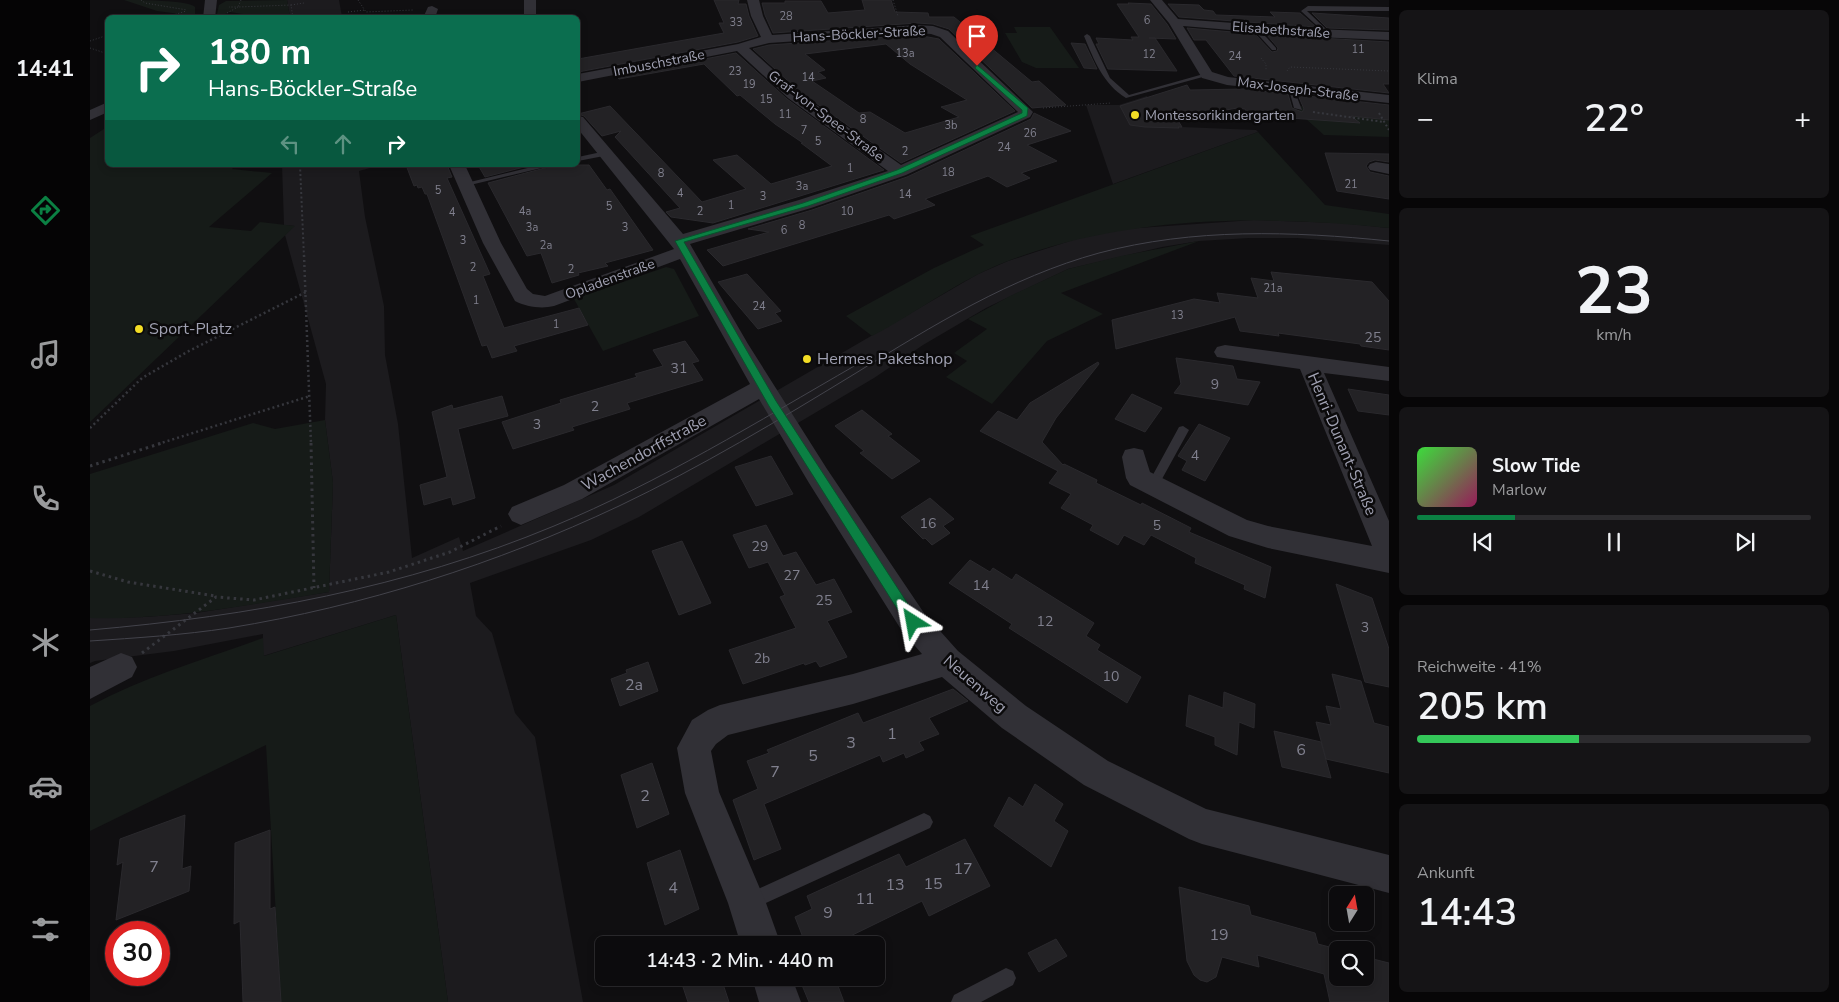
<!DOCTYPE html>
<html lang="de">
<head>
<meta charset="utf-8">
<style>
	:root { --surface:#0c0b0d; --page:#151416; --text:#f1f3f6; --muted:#9a9b9d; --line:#2c2b2e; --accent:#0b8043 }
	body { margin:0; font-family:"Nunito Sans",sans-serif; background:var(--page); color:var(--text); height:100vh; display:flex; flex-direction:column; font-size:19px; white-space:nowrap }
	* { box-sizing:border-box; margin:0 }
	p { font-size:16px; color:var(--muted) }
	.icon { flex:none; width:28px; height:28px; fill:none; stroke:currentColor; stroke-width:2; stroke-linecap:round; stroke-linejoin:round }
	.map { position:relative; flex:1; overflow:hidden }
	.sheet { display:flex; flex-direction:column; gap:10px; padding:10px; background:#070607; width:450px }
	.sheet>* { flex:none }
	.hud { position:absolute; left:15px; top:15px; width:475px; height:152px; border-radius:8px; box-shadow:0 2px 8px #0003,0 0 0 1px var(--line); background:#0b6e4f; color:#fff; overflow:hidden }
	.needle { width:32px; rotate:11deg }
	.buttons { position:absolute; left:1239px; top:886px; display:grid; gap:10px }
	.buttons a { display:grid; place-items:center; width:45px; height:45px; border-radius:8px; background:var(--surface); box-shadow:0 2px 8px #0003,0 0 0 1px var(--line); font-size:25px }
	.speed { position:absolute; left:15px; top:921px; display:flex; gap:10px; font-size:25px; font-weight:700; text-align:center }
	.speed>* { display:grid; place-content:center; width:65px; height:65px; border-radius:50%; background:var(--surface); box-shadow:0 2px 8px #0003,0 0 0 1px var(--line); line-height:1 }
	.speed .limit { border:8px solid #d22; background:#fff; color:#111 }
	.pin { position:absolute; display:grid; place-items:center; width:42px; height:42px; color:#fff; margin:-51px -21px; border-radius:50% 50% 50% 0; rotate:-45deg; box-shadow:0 0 5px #0007 }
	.pin .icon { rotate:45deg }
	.me { position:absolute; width:55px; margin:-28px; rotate:326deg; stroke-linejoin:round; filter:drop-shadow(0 0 4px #0008) }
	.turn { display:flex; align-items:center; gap:18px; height:105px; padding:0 20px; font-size:22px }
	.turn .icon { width:65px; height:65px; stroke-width:2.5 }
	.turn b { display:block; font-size:35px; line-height:42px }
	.lanes { display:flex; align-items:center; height:48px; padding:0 20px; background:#0003; justify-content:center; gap:25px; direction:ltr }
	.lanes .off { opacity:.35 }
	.big { font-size:38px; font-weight:600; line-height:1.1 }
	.sheet .tile { flex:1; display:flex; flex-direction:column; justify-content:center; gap:8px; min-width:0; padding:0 18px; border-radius:8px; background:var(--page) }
	.sheet .dial { align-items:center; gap:0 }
	.dial b { font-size:65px; line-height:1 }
	.song { display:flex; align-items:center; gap:15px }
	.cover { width:60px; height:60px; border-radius:8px; background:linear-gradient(135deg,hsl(120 70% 55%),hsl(330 70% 35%)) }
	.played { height:5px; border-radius:2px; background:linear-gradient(90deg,var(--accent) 25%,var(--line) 25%) }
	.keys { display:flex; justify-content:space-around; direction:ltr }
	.heat { display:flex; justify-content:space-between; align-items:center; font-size:28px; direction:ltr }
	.charge { height:8px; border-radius:4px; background:linear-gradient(90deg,#34c759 41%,var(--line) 0) }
	.trip { position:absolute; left:505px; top:936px; width:290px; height:50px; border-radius:8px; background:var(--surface); box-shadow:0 2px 8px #0003,0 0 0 1px var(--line); font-weight:600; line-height:50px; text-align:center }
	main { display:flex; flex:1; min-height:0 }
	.dock { display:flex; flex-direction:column; width:90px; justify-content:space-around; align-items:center; background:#050405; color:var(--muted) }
	.dock .icon { width:35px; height:35px }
	.dock .active { color:var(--accent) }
	.dock b { font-size:22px; color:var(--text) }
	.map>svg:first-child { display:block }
	.built { fill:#1c1b1e }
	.green { fill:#161b18 }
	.building { fill:#232225; stroke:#2a292d; fill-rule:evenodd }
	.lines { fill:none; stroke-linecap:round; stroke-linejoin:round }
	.path-far3 { stroke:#36373d; stroke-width:1; stroke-dasharray:1 2; stroke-linecap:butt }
	.path-far2 { stroke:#36373d; stroke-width:2; stroke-dasharray:2 2.5; stroke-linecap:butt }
	.path-far1 { stroke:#36373d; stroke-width:2.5; stroke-dasharray:2 3; stroke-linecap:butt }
	.path { stroke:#36373d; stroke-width:3; stroke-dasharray:2.5 4; stroke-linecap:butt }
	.lane { fill:#313036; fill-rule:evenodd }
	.street { fill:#313036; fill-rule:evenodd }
	.tram { stroke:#43434b; stroke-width:1 }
	.route { fill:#0b8043; stroke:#07532c }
	.poi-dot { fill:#f3dd25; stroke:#0b0a0b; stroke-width:2 }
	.labels { text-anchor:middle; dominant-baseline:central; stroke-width:5; stroke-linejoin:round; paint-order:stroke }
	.far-number-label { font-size:11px; fill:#80808e }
	.far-street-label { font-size:14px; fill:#a0a1b2; stroke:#0b0a0b }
	.far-poi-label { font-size:14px; fill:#a0a1b2; stroke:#0b0a0b; text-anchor:start }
	.number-label { font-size:14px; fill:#80808e }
	.poi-label { font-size:16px; fill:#a0a1b2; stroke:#0b0a0b; text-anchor:start }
	.street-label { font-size:16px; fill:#a0a1b2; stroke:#0b0a0b }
	.near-number-label { font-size:16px; fill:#80808e }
</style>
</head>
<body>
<main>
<nav class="dock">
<b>14:41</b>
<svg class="icon active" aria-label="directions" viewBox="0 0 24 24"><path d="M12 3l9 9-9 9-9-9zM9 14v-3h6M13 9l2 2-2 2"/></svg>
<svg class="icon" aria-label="music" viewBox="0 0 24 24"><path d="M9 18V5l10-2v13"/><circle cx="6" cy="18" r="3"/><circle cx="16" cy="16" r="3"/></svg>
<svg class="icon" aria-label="phone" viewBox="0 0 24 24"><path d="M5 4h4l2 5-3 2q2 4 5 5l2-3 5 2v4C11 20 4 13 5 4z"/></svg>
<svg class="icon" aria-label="climate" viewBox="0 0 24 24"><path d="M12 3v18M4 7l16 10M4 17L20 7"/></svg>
<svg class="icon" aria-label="car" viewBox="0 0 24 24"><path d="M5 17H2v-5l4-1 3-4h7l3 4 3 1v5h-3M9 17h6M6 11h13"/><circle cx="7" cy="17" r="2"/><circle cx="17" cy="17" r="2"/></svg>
<svg class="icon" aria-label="filters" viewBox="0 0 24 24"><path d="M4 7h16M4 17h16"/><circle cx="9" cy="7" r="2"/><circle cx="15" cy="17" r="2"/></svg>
</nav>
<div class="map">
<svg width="1299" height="1002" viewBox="0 0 1299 1002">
	<rect width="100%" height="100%" fill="#100f11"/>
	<g class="built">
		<path d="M197,0H249L252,17H200Z"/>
		<path d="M1057,96L1066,114L1079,121L1088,120L1092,127L1166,130L1168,132L1023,184L996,105H1029Z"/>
		<path d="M192,165H291L269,171L275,217L294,306L295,355L308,424L322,558L369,537L373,551L524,485L888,274L918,261L986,239L1034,229L1164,220L1251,223L1299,228V245L1207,238H1159L1109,241L1072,247L978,269L896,308L833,345L784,378L549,517L501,540L380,583L386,616L402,633L425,713L445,737L493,1002H358L306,615L173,656V634L84,651L5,661L0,663V618L55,617L106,613L239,592L243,483L235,420L236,384L195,235L204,226L194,225Z"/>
	</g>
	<g class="green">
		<path d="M34,0C48,0 99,0 105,7V16L67,11Z"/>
		<path d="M197,0L200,17H170L140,12L133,15L127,14L129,5L136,1Z"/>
		<path d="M924,27H960L989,68H946L932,62L915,33H927Z"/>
		<path d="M1210,106L1287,119L1299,116V137L1234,135L1206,110H1212Z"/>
		<path d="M17,127L18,165H147L142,169L182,173L119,227L161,231L170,222L205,226L0,422V138Z"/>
		<path d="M1168,132L1235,205L1299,214V228C1173,215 1038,215 918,261C870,279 828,312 782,336L756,316L844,268L894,245L880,236Z"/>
		<path d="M1109,241L971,293L1013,314L957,341L902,404L856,377L877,361L864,353L897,329L878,319L920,296L978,269L1031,256Z"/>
		<path d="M576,267L584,269L609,316L513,351L484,299Z"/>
		<path d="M235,420L243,483L239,592C160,605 81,620 0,618V474L163,423L185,429Z"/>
		<path d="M306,615L358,1002H191L176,745L0,831V706C54,677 115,659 173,638L174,656Z"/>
	</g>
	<g class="building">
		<path d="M624,0H649L648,4H656L659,16L668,36L648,42L488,72V59L634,33L629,23H634Z"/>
		<path d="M772,0H801L805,12L838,13L839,17H864L942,82L949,81L976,105L942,108L859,29L843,24L827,23L683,33L675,15L672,3H695V1H731L738,13L775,10Z"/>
		<path d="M1038,3L1061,4L1077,24L1086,39L1059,38H1065L1087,71L1018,69L1006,44H1009L1006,38L1043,40L1041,37H1049L1027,4H1039Z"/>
		<path d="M1078,4L1109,5L1114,10L1123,11L1126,15L1185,17L1180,12L1210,13L1226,27L1089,17Z"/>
		<path d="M1222,13L1299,18V30L1237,28Z"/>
		<path d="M1097,28L1165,34L1182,52L1187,51L1188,48L1177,35L1299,42V84H1293L1299,93L1144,76L1116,40H1104Z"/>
		<path d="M827,35L849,39L925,111L811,163L709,91L663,49L679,45ZM796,44L820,64L877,100L851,107L869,117L815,133L780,112L769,113L722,81L736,78L728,72L735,70L715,54Z"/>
		<path d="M981,43L995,44L1007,69L994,68Z"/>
		<path d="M646,53L697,99L794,170L623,223L581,217L576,212L590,208L525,137L531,131L512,136L494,116L488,114L520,106L612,202L656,189L623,160L647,155L681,184L742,166L711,143H713L685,124L650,95L647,96L614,64L529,79L527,76Z"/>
		<path d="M1097,85L1100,90L1154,89L1198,94L1202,108L1212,112L1214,109L1208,95L1299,105V120L1261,116L1270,123L1158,115L1155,109L1147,108L1087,119L1092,127H1088L1089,128L1055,127L1040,125L1030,106Z"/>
		<path d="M944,113L981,131L937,145L967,161L931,173L940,178L917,187L898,176L835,199L845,205L804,219L799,215L633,266L617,250L679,232L658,229L722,210L817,177L941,119Z"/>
		<path d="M1235,153L1299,154V162L1285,160L1279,162L1276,166L1280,172L1299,176V199L1247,191Z"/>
		<path d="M316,165H357L362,177L357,178L400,274L393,276L414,328L489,308L498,325L424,346L427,351L402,358L397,345L392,346L337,194H335L332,187L328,188L327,185L324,186Z"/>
		<path d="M388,165H442L395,177Z"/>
		<path d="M466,165H499L517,190L520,189L563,250L515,263L518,266L488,273L489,275L462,283L451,253L437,256L398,183Z"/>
		<path d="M1181,272L1282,282L1299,301V350L1271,346L1270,344L1188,333L1189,336L1150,331L1145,317L1026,349L1022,320L1104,299L1130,303L1127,293L1168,298L1161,278L1184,281Z"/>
		<path d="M657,274L691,311L685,313L692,321L668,329L628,282Z"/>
		<path d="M595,341L609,361L602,363L613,380L537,403L540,409L482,427L484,430L423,449L412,422L471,403L470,400L547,377L545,374L573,366L563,350Z"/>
		<path d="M1086,358L1143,366L1147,379L1170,382L1158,405L1084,393L1091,384Z"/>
		<path d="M1008,362L1009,364L966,418L952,442L973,465L974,464L1007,480L1006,483L1051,505L1052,503L1101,528L1099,532L1181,567L1175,598L1154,589L1155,585L1105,563L1106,558L1061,535L1054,545L1034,535L1028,545L1000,530L1003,525L971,508L981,494L959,483L968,471L890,431L908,411L927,420L940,403Z"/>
		<path d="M1258,389L1299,395V415L1268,411Z"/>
		<path d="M1042,394L1072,408L1055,432L1025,419Z"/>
		<path d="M412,396L418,416L368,429L385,498L363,505L361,497L334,505L330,485L357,477L342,412L362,405L363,409Z"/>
		<path d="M772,410L802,434L798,436L830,461L802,479L770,453L774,451L745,426Z"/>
		<path d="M1109,424L1140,438L1115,481L1092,470L1097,461L1088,456Z"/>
		<path d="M681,456L703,494L666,506L645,467Z"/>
		<path d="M840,498L864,519L853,526L860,533L842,545L835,538L833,539L811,517Z"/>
		<path d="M676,525L693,556L706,552L726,585L744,579L762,612L737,621L757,657L730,667L726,661L715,665L714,663L653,684L639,650L706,628L690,597L695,595L678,562L659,568L643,535Z"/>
		<path d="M592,541L621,603L589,615L562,551Z"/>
		<path d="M880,560L900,572L903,568L922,580L926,574L1004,623L996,636L1010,645L1007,650L1051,677L1037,703L919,628L922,624L859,583Z"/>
		<path d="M1246,584L1282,598L1299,649V687L1275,682Z"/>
		<path d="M558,662L568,691L530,706L521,679L537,673L536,670Z"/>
		<path d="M1242,674L1271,681L1284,723L1299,727V773L1236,759L1226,722L1241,725L1236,706L1251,709Z"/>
		<path d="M863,689L878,701L839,718L849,734L829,742L834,750L816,758L814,753L793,762L790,755L674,804L691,849L664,860L643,800L668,789L657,761L679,753L677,750L768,713L773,723Z"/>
		<path d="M1134,692L1165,704L1164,728L1149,722L1147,755L1125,745V737L1096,726L1099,695L1133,708Z"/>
		<path d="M1184,731L1231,742L1241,778L1192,767Z"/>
		<path d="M562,763L579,814L547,828L531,775Z"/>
		<path d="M945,784L973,804L964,821L978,831L961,867L904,826L919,797L933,807Z"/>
		<path d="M95,815L92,869L101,866L99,891L26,920L33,862L27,865L30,839Z"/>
		<path d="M180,830V909L185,907L191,1002H153L150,921L144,924L145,843Z"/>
		<path d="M875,839L900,886L839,916L832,901L742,945H716L705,917L722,909L717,896L809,854L816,867Z"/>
		<path d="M590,850L609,909L575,925L557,863Z"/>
		<path d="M1089,887L1159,906L1161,915L1225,933L1228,944L1251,950H1248V978H1275V957L1299,963V1002H1240L1234,974L1167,955L1169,967L1132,957L1126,977L1117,982L1110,980L1104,975L1097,961Z"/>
		<path d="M966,939L977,956L949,972L938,953Z"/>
		<path d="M590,978H631L639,1002H598Z"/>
		<path d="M709,978H745L754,1002H719Z"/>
	</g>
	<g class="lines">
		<g class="path-far3">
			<path d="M51,0L55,3L97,10"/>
			<path d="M151,0L148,7L201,5L203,18"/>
			<path d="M268,0L276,12L323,10"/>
			<path d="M803,0L808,16"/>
			<path d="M201,5L214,3"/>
			<path d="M258,12L275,10"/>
			<path d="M137,13L148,7H139"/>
			<path d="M74,18L96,11"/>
			<path d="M0,41L18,35"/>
			<path d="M0,48L18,54"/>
			<path d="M1171,58L1176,64V70"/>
			<path d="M1197,71L1200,67L1299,71"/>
			<path d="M953,108L1021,103"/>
		</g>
		<g class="path-far2">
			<path d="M1223,112L1294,122"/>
			<path d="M1289,113L1299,130"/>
			<path d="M210,165L214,257"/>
		</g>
		<g class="path-far1">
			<path d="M214,255L221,444"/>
			<path d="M0,428L52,378L97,352L216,292"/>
			<path d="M68,444L220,396"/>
		</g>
		<g class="path">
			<path d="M221,443L224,588"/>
			<path d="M0,466L72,443"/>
			<path d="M0,571L38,582L125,596"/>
			<path d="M52,653L126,597L164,600L299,572L360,552L411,526"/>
		</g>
		<g class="lane">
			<path d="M1218,6L1299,7V11H1217L1239,32L1237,35L1211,11Z"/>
			<path d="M1163,27H1167L1186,48V50H1182L1163,29Z"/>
			<path d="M997,34L1000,36L1020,78L1039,95L1117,73L1120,75L1036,98C1013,84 1004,60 994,36Z"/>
			<path d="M1198,86L1203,87L1212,110L1204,108Z"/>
			<path d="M516,151H519V155L488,161V157Z"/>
			<path d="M450,165H464L376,186L372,184Z"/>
			<path d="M1093,426L1099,430L1067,488H1059L1057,485L1059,482L1089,427Z"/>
			<path d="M834,813L840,816L843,822L840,828L665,908L659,911L653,908L650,902L653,896Z"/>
			<path d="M916,968L923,971L926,978L923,985L891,1002H861L864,995Z"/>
		</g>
		<g class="street">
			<path d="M115,0H127L125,18H113Z"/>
			<rect x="434" y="0" width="12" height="18"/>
			<path d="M657,0H669L673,16L682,35L827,25L843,26L858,31L943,112L940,117L816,175L721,208L600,244L658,344L737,469L834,613L868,651L936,706L1018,761L1116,809L1299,855V893L1112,844L1099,839L994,785L912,728L852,677L763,704L638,735L626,744L621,751L629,792L676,903L691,945H651L638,903L595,793L587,748L602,720L618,710L630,705L763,674L832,654L812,631L719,483L669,399L492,499L431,525L422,521L418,514L422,507L474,485L660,384L590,259L464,306C452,309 436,307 425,301L393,243L359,165H375L411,243L437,289L443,294L455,296L584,249L488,129V116L493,117L593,234L709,200L798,171L698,98L647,51L488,82V74L648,44L671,37L661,16ZM827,33L841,34L850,37L928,112L811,165L708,92L659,48L679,43Z"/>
			<path d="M1060,0H1072L1088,19L1225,29L1299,32V40L1225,37L1093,26L1122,72L1138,77L1299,95V103L1137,85L1112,78L1079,23Z"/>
			<path d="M342,6L348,9L345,18H333L338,7Z"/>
			<path d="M18,102V112L0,120V110Z"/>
			<path d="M1286,162L1299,164V174L1280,170L1278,167L1280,164Z"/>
			<path d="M1135,345L1299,367V381L1234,373L1299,521V573L1178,548L1139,536L1040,485L1036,478L1032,457L1035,450L1044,448L1053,450L1060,472L1157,520L1178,526L1282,546L1210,369L1127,357L1124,352L1127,347Z"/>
			<path d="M31,653L42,657L47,667L42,677L0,699V667Z"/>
			<path d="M662,978H702L711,1002H669Z"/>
		</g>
		<g class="tram">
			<path d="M0,630C161,616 315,588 464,526C570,482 667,422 766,365"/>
			<path d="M0,641C46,638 93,635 139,628C274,606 406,564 529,506C611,467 689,420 766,373C842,326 921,277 1009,253C1103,228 1202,231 1299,241"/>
		</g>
	</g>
	<path class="route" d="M887,65L938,108L937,116L812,173L718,206L594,242L686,401L827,618L829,622L827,626L823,628L818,626L679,406L585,241L713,203L807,170L932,113V110L885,68Z"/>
	<g class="poi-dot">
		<circle cx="1045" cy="115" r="5"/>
		<circle cx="49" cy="329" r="5"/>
		<circle cx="717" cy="359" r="5"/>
	</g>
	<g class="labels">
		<g class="far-number-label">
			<text x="696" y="16">28</text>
			<text x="1057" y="20">6</text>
			<text x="646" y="22">33</text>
			<text x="1268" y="49">11</text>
			<text x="815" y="53">13a</text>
			<text x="1059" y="54">12</text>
			<text x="1145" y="56">24</text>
			<text x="645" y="71">23</text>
			<text x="718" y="77">14</text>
			<text x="659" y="84">19</text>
			<text x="676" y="99">15</text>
			<text x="695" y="114">11</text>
			<text x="773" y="119">8</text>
			<text x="861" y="125">3b</text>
			<text x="714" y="130">7</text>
			<text x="940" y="133">26</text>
			<text x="728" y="141">5</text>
			<text x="914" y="147">24</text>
			<text x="815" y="151">2</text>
			<text x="760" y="168">1</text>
			<text x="858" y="172">18</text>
			<text x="571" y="173">8</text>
			<text x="1261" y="184">21</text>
			<text x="712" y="186">3a</text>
			<text x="348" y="190">5</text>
			<text x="590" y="193">4</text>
			<text x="815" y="194">14</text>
			<text x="673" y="196">3</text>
			<text x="641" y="205">1</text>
			<text x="519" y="206">5</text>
			<text x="435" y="211">4a</text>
			<text x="610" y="211">2</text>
			<text x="757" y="211">10</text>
			<text x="362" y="212">4</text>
			<text x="712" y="225">8</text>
			<text x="442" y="227">3a</text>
			<text x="535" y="227">3</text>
			<text x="694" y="230">6</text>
			<text x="373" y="240">3</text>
			<text x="456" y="245">2a</text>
			<text x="383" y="267">2</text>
			<text x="481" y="269">2</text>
			<text x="1183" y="288">21a</text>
			<text x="386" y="300">1</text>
			<text x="669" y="306">24</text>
			<text x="1087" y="315">13</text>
			<text x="466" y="324">1</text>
		</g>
		<g class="far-street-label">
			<text transform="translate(1191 30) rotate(4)">Elisabethstraße</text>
			<text transform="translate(769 34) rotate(-3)">Hans-Böckler-Straße</text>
			<text transform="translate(569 63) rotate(-11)">Imbuschstraße</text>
			<text transform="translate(1208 89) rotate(7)">Max-Joseph-Straße</text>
			<text transform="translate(736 116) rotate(37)">Graf-von-Spee-Straße</text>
			<text transform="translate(520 279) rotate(-20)">Opladenstraße</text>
		</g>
		<g class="far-poi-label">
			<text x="1055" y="115">Montessorikindergarten</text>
		</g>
		<g class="number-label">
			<text x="1283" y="337">25</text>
			<text x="589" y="368">31</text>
			<text x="1125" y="384">9</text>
			<text x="505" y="406">2</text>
			<text x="447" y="424">3</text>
			<text x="1105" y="455">4</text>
			<text x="838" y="523">16</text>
			<text x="1067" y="525">5</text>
			<text x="670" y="546">29</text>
			<text x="702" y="575">27</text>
			<text x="891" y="585">14</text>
			<text x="734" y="600">25</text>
			<text x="955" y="621">12</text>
			<text x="1275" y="627">3</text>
			<text x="672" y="658">2b</text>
			<text x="1021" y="676">10</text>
		</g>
		<g class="poi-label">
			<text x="59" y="329">Sport-Platz</text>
			<text x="727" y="359">Hermes Paketshop</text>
		</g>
		<g class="street-label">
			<text transform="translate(1252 444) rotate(67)">Henri-Dunant-Straße</text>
			<text transform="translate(554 453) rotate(-29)">Wachendorffstraße</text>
			<text transform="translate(885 684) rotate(41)">Neuenweg</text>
		</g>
		<g class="near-number-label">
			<text x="544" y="685">2a</text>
			<text x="802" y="734">1</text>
			<text x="761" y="743">3</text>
			<text x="1211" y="750">6</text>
			<text x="723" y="756">5</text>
			<text x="685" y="772">7</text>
			<text x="555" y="796">2</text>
			<text x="64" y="867">7</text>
			<text x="873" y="869">17</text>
			<text x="843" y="884">15</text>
			<text x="805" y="885">13</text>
			<text x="583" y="888">4</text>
			<text x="775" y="899">11</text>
			<text x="738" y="913">9</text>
			<text x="1129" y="935">19</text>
		</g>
	</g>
</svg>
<div class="buttons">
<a><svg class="needle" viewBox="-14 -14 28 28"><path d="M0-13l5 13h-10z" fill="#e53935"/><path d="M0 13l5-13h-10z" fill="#9a9b9d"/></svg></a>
<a><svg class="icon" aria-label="search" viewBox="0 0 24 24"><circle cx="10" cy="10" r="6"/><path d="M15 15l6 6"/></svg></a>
</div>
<div class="speed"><div class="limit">30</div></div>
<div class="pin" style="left:887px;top:66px;background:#d93025"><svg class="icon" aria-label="arrive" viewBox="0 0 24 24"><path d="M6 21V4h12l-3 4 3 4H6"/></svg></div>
<svg class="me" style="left:823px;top:622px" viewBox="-20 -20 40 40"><path d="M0-17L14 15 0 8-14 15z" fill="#0b8043" stroke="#fff" stroke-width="4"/></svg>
<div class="trip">14:43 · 2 Min. · 440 m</div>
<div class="hud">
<div class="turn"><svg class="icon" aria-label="right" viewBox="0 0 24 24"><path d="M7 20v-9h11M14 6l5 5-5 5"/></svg><div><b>180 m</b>Hans-Böckler-Straße</div></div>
<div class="lanes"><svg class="icon off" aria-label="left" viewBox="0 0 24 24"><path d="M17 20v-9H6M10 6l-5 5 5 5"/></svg><svg class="icon off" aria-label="ahead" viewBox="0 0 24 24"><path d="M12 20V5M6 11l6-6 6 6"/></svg><svg class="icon" aria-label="right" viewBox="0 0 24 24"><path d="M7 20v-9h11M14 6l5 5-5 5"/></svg></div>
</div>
</div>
<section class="sheet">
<div class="tile"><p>Klima</p>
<div class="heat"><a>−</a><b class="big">22°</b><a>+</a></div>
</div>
<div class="tile dial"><b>23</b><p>km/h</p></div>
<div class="tile">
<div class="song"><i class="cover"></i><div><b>Slow Tide</b><p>Marlow</p></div></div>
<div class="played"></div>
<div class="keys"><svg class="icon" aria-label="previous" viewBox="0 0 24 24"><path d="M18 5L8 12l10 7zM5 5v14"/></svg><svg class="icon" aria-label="pause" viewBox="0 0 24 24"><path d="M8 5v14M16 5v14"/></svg><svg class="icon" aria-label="next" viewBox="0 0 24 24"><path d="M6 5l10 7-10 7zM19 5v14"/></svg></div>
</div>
<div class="tile"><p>Reichweite · 41%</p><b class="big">205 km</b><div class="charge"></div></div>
<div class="tile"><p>Ankunft</p><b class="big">14:43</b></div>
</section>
</main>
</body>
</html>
